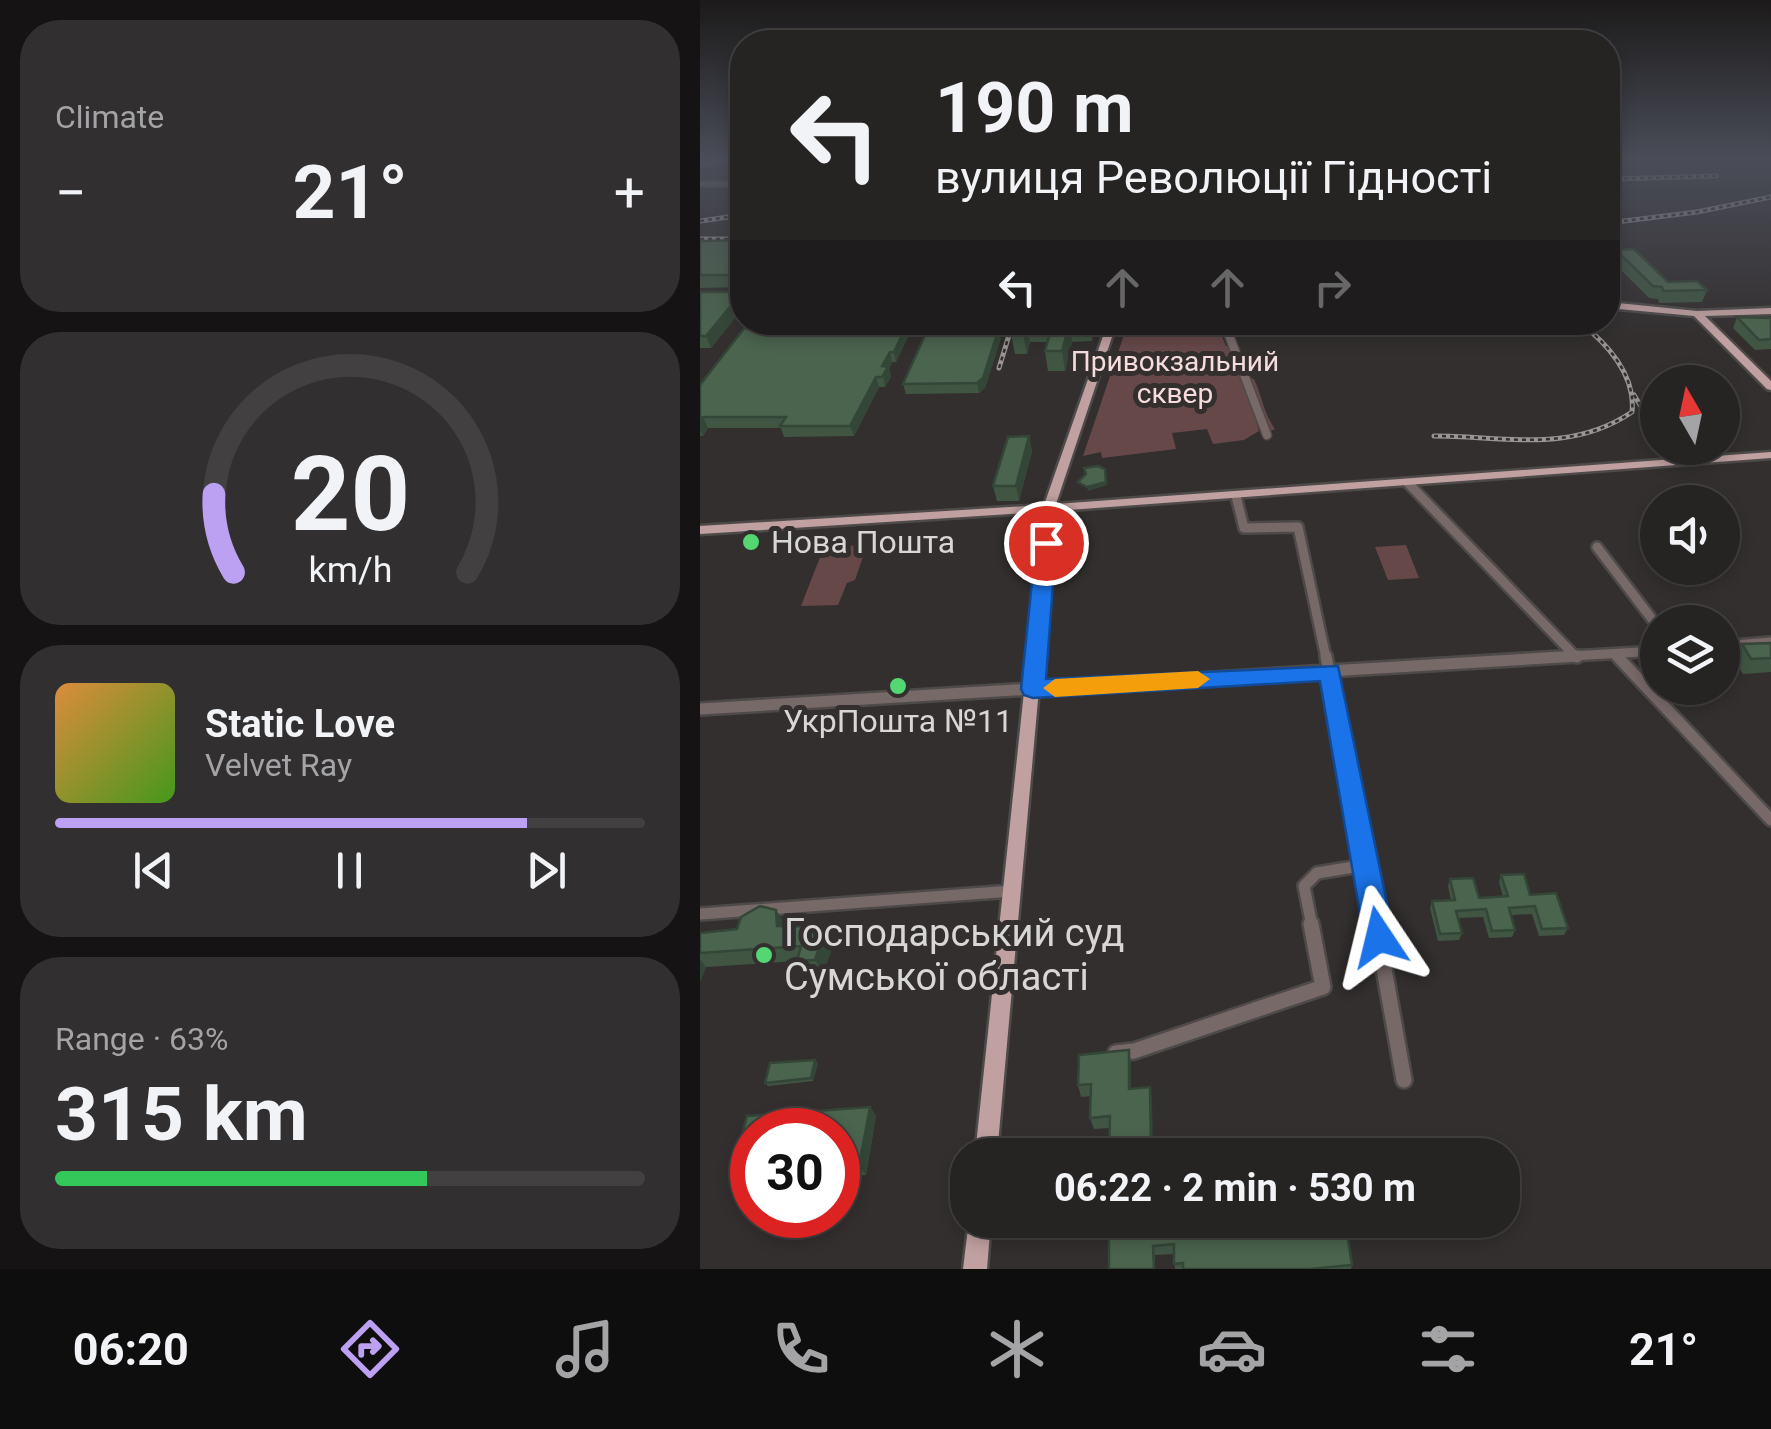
<!DOCTYPE html>
<html lang="en">
<head>
<meta charset="utf-8">
<style>
	:root { --surface:#262323; --page:#322f30; --text:#f1f3f6; --muted:#a4a4a6; --line:#424041; --accent:#bca0f2 }
	body { margin:0; font-family:Roboto,sans-serif; background:var(--page); color:var(--text); height:100vh; display:flex; flex-direction:column; font-size:38px; white-space:nowrap }
	* { box-sizing:border-box; margin:0 }
	p { font-size:32px; color:var(--muted) }
	.icon { flex:none; width:55px; height:55px; fill:none; stroke:currentColor; stroke-width:2; stroke-linecap:round; stroke-linejoin:round }
	.map { position:relative; flex:1; overflow:hidden }
	.drawer { display:flex; flex-direction:column; gap:20px; padding:20px; background:#151313; width:700px }
	.drawer>* { flex:none }
	.hud { position:absolute; left:30px; top:30px; width:890px; height:305px; border-radius:40px; box-shadow:0 5px 15px #0003,0 0 0 2px var(--line); background:#262323; color:var(--text); overflow:hidden }
	.needle { width:65px; rotate:351deg }
	.buttons { position:absolute; left:940px; top:365px; display:grid; gap:20px }
	.buttons a { display:grid; place-items:center; width:100px; height:100px; border-radius:50%; background:var(--surface); box-shadow:0 5px 15px #0003,0 0 0 2px var(--line); font-size:50px }
	.speed { position:absolute; left:30px; top:1108px; display:flex; gap:20px; font-size:50px; font-weight:700; text-align:center }
	.speed>* { display:grid; place-content:center; width:130px; height:130px; border-radius:50%; background:var(--surface); box-shadow:0 5px 15px #0003,0 0 0 2px var(--line); line-height:1 }
	.speed .limit { border:15px solid #d22; background:#fff; color:#111 }
	.pin { position:absolute; display:grid; place-items:center; width:85px; height:85px; color:#fff; margin:-42px; border:5px solid #fff; border-radius:50%; box-shadow:0 2px 10px #0007 }
	.me { position:absolute; width:110px; margin:-55px; rotate:350deg; stroke-linejoin:round; filter:drop-shadow(0 0 8px #0008) }
	.turn { display:flex; align-items:center; gap:35px; height:210px; padding:0 40px; font-size:45px }
	.turn .icon { width:130px; height:130px; stroke-width:2.5 }
	.turn b { display:block; font-size:70px; line-height:85px }
	.lanes { display:flex; align-items:center; height:95px; padding:0 40px; background:#0003; justify-content:center; gap:50px; direction:ltr }
	.lanes .off { opacity:.35 }
	.big { font-size:75px; font-weight:700; line-height:1.1 }
	.drawer .card { flex:1; display:flex; flex-direction:column; justify-content:center; gap:15px; min-width:0; padding:0 35px; border-radius:40px; background:var(--page) }
	.drawer .dial { align-items:center; gap:0 }
	.dial svg { height:260px; overflow:visible; fill:none; stroke:var(--line); stroke-width:7; stroke-linecap:round; text-anchor:middle }
	.dial text { fill:var(--text); stroke:none }
	.song { display:flex; align-items:center; gap:30px }
	.cover { width:120px; height:120px; border-radius:15px; background:linear-gradient(135deg,hsl(30 70% 55%),hsl(100 70% 35%)) }
	.played { height:10px; border-radius:5px; background:linear-gradient(90deg,var(--accent) 80%,var(--line) 80%) }
	.keys { display:flex; justify-content:space-around; direction:ltr }
	.heat { display:flex; justify-content:space-between; align-items:center; font-size:55px; direction:ltr }
	.charge { height:15px; border-radius:8px; background:linear-gradient(90deg,#34c759 63%,var(--line) 0) }
	.trip { position:absolute; left:250px; top:1138px; width:570px; height:100px; border-radius:40px; background:var(--surface); box-shadow:0 5px 15px #0003,0 0 0 2px var(--line); font-weight:700; line-height:100px; text-align:center }
	.tabs { display:flex; height:160px; justify-content:space-around; align-items:center; background:#0f0e0e; color:var(--muted) }
	.tabs .icon { width:70px; height:70px }
	.tabs .on { color:var(--accent) }
	.tabs b { font-size:45px; color:var(--text) }
	main { display:flex; flex:1; min-height:0 }
	.map>svg:first-child { display:block }
	.green { fill:#664849 }
	.lines { fill:none; stroke-linecap:round; stroke-linejoin:round }
	.minor-far4-casing { stroke:#4e4a4a; stroke-width:8 }
	.minor-far3-casing { stroke:#4e4a4a; stroke-width:11 }
	.minor-far2-casing { stroke:#4e4a4a; stroke-width:14 }
	.minor-far1-casing { stroke:#4e4a4a; stroke-width:16 }
	.minor-casing { stroke:#4e4a4a; stroke-width:20 }
	.major-casing { stroke:#4e4a4a; stroke-width:5 }
	.minor-far4 { stroke:#786969; stroke-width:5 }
	.minor-far3 { stroke:#786969; stroke-width:8 }
	.minor-far2 { stroke:#786969; stroke-width:9 }
	.minor-far1 { stroke:#786969; stroke-width:11 }
	.minor { stroke:#786969; stroke-width:15 }
	.major { fill:#c0a0a1; fill-rule:evenodd }
	.rail-casing { stroke:#999595; stroke-width:5 }
	.rail { stroke:#332f2f; stroke-width:2.5; stroke-dasharray:4; stroke-linecap:butt }
	.wall { fill:#405643 }
	.shaded-wall { fill:#344637 }
	.building { fill:#4b644e; stroke:#344637; stroke-width:2.5 }
	.route { fill:#1a73e8; stroke:#114b97; stroke-width:2.5 }
	.slow { fill:#f59e0b }
	.poi-dot { fill:#54d672; stroke:#332f2f; stroke-width:4 }
	.labels { text-anchor:middle; dominant-baseline:central; stroke-width:10; stroke-linejoin:round; paint-order:stroke }
	.far-park-label { font-size:28px; fill:#f7dcdd; stroke:#332f2f }
	.poi-label { font-size:32px; fill:#d9d6d6; stroke:#332f2f; text-anchor:start }
	.near-poi-label { font-size:38px; fill:#d9d6d6; stroke:#332f2f; text-anchor:start }
</style>
</head>
<body>
<main>
<section class="drawer">
<div class="card"><p>Climate</p>
<div class="heat"><a>−</a><b class="big">21°</b><a>+</a></div>
</div>
<div class="card dial"><svg viewBox="0 0 100 80">
<path d="M14 69A42 42 0 1 1 86 69"/>
<path d="M14 69A42 42 0 0 1 8 45" stroke="#bca0f2"/>
<text x="50" y="56" font-size="32" font-weight="700">20</text>
<text x="50" y="72" font-size="11">km/h</text>
</svg></div>
<div class="card">
<div class="song"><i class="cover"></i><div><b>Static Love</b><p>Velvet Ray</p></div></div>
<div class="played"></div>
<div class="keys"><svg class="icon" aria-label="previous" viewBox="0 0 24 24"><path d="M18 5L8 12l10 7zM5 5v14"/></svg><svg class="icon" aria-label="pause" viewBox="0 0 24 24"><path d="M8 5v14M16 5v14"/></svg><svg class="icon" aria-label="next" viewBox="0 0 24 24"><path d="M6 5l10 7-10 7zM19 5v14"/></svg></div>
</div>
<div class="card"><p>Range · 63%</p><b class="big">315 km</b><div class="charge"></div></div>
</section>
<div class="map">
<svg width="1071" height="1269" viewBox="0 0 1071 1269">
	<rect width="100%" height="100%" fill="#332f2f"/>
	<g class="green">
		<path d="M428,323H530L529,327H518L526,346H531L535,354L532,357L538,364L534,366L536,373L554,379C562,396 563,412 575,429L568,432L556,421L559,431L544,440L513,444L507,429L472,433L476,449L402,458L401,452L383,456Z"/>
		<path d="M167,545L155,580L147,583L138,605L101,606L124,547Z"/>
		<path d="M706,545L719,578L688,580L675,547Z"/>
		<path d="M462,1220H636L463,1237Z"/>
	</g>
	<g class="lines">
		<g class="minor-far4-casing">
			<g id="minor-far4">
				<path d="M0,164L28,160"/>
				<path d="M0,184H42"/>
			</g>
		</g>
		<g class="minor-far3-casing">
			<path id="minor-far3" d="M524,322L567,435"/>
		</g>
		<g class="minor-far2-casing">
			<g id="minor-far2">
				<path d="M708,483L877,658"/>
				<path d="M536,496L544,528L598,527L626,658"/>
				<path d="M897,547L958,627"/>
				<path d="M1022,646L1071,642"/>
				<path d="M916,655L919,658"/>
				<path d="M836,658L958,651"/>
			</g>
		</g>
		<g class="minor-far1-casing">
			<g id="minor-far1">
				<path d="M626,656L676,926"/>
				<path d="M917,656L1071,820"/>
				<path d="M0,709L878,656"/>
				<path d="M0,914L312,891"/>
				<path d="M612,926L604,886L617,873L666,865"/>
			</g>
		</g>
		<g class="minor-casing">
			<g id="minor">
				<path d="M676,924L704,1080"/>
				<path d="M416,1053L434,1051L623,987L611,924"/>
			</g>
		</g>
		<g class="major-casing">
			<g id="major">
				<path d="M908,302L997,311L1071,308V314L1005,316L1071,381V390L1067,389L994,316L908,308Z"/>
				<path d="M408,322H417L356,504L1071,452V458L355,511L297,1155H275L343,512L0,534V526L344,505Z"/>
				<path d="M269,1220H291L287,1269H263Z"/>
			</g>
		</g>
		<use href="#minor-far4" class="minor-far4"/>
		<use href="#minor-far3" class="minor-far3"/>
		<use href="#minor-far2" class="minor-far2"/>
		<use href="#minor-far1" class="minor-far1"/>
		<use href="#minor" class="minor"/>
		<use href="#major" class="major"/>
		<g class="rail-casing">
			<g id="rail">
				<path d="M908,179L1016,176"/>
				<path d="M0,221L42,215"/>
				<path d="M908,223L997,212L1071,197"/>
				<path d="M0,239H42"/>
				<path d="M299,368L313,322"/>
				<path d="M934,395L958,434"/>
				<path d="M734,436C804,436 870,454 932,412C936,375 907,343 879,322"/>
			</g>
		</g>
		<use href="#rail" class="rail"/>
	</g>
	<g class="wall">
		<path d="M42,240V287L0,288V241Z"/>
		<path d="M916,250L968,282L1007,290L1002,302L959,303L958,299L949,298L913,262Z"/>
		<path d="M0,292H42V309L11,348H0Z"/>
		<path d="M1037,317L1071,318V349L1055,350L1033,328Z"/>
		<path d="M215,322L196,362H192L189,369L191,377L185,387H179L154,436L84,437L81,428H8L3,436H0V385Z"/>
		<path d="M231,322H306L285,388L279,393L206,394L203,384Z"/>
		<path d="M315,322H393L394,332L392,341L372,342L365,371H348L345,351L348,342H330L327,354H315L311,334Z"/>
		<path d="M329,436L332,451L319,501H297L293,486Z"/>
		<path d="M1071,643V672L1043,674L1034,659L1042,644Z"/>
		<path d="M801,875L830,895L868,928L864,935L839,936L832,914L811,915L815,930L812,937L789,938L783,917L758,918L762,933L759,940L738,941L730,908L732,901L751,900L748,886L750,879L779,898L803,897L799,882Z"/>
		<path d="M76,910L85,926L135,941L123,973L106,975L97,961L6,967L0,981V933L37,929Z"/>
		<path d="M429,1050L431,1063V1089L452,1099L410,1128L394,1129L390,1118L391,1096L381,1097L378,1085Z"/>
		<path d="M118,1063L113,1081L68,1086L65,1083Z"/>
		<path d="M170,1107L176,1116L166,1175L138,1177V1130H52V1184L40,1185L31,1177L47,1116Z"/>
		<path d="M455,1234L652,1265L651,1269H475L474,1254L455,1255V1269H409Z"/>
	</g>
	<g class="shaded-wall">
		<path d="M42,293V309L11,348L6,336Z"/>
		<path d="M208,322H215L196,362L194,352Z"/>
		<path d="M301,322H306L285,388L279,393L277,383Z"/>
		<path d="M327,322L330,342L327,354L323,334Z"/>
		<path d="M370,322L372,342L365,371L362,351Z"/>
		<path d="M390,322H393L394,332L392,341Z"/>
		<path d="M190,352L192,362L189,369L191,377L185,387L182,366Z"/>
		<path d="M176,377L179,387L154,436L150,426Z"/>
		<path d="M3,417L8,428L3,436L0,430V422Z"/>
		<path d="M329,436L332,451L319,501L316,486Z"/>
		<path d="M406,482L407,485L388,491L387,487Z"/>
		<path d="M76,910L85,924L86,940L77,926Z"/>
		<path d="M126,927L135,941L123,973L115,960Z"/>
		<path d="M0,959L6,967L1,981L0,980Z"/>
		<path d="M429,1050L431,1063V1101L429,1089Z"/>
		<path d="M115,1060L118,1063L113,1081L111,1078Z"/>
		<path d="M450,1087L452,1099L453,1155H451Z"/>
		<path d="M170,1107L176,1116L166,1175L159,1166Z"/>
	</g>
	<g class="building">
		<path d="M42,240V275H0V241Z"/>
		<path d="M934,249L968,282L997,281L1007,290L963,291L962,287L953,286L916,250Z"/>
		<path d="M0,292H42L6,336H0Z"/>
		<path d="M1037,317L1071,318V339L1059,340Z"/>
		<path d="M49,322H208L194,352H190L182,366L188,367L182,377H176L150,426H80L86,417H3L0,422V385Z"/>
		<path d="M231,322H301L283,378L277,383L203,384Z"/>
		<path d="M315,322H327L323,334H311Z"/>
		<path d="M353,322H370L362,351H345Z"/>
		<path d="M329,436L316,486H293L308,437Z"/>
		<path d="M398,466L405,469L406,482L387,487L378,482L386,474L384,468Z"/>
		<path d="M1071,643V658L1051,659L1042,644Z"/>
		<path d="M824,874L830,895L856,893L868,928L842,929L835,906L809,908L815,930L792,931L786,909L756,911L762,933L740,934L732,901L755,900L750,879L773,878L779,898L808,896L801,875Z"/>
		<path d="M60,906L76,910L77,926L126,927L115,960L97,961L101,946L0,953V933L37,929L41,917Z"/>
		<path d="M429,1050V1089L450,1087L451,1155H409L410,1116L390,1118L391,1084L378,1085L379,1055Z"/>
		<path d="M115,1060L111,1078L65,1083L70,1063Z"/>
		<path d="M170,1107L159,1166L138,1168V1130H52V1175L31,1177L47,1116Z"/>
		<path d="M409,1220H453V1234L598,1220H645L652,1265L610,1269H483V1263L474,1264V1244L453,1246L454,1269H409Z"/>
	</g>
	<linearGradient id="sky" x2="0" y2="1"><stop stop-color="#1c1a1a"/><stop offset="0.47" stop-color="#4a4d58"/><stop offset="1" stop-color="#4a4d58" stop-opacity="0"/></linearGradient>
	<rect width="1071" height="338" fill="url(#sky)"/>
	<path class="route" d="M346,537L356,543L346,679L638,666L694,937L690,947L679,951L668,947L664,937L620,681L333,698L324,695L321,689L336,543Z"/>
	<path class="slow" d="M498,671L510,679L498,688L355,697L343,688L355,679Z"/>
	<g class="poi-dot">
		<circle cx="51" cy="542" r="10"/>
		<circle cx="198" cy="686" r="10"/>
		<circle cx="64" cy="955" r="10"/>
	</g>
	<g class="labels">
		<g class="far-park-label">
			<text x="475" y="361">Привокзальний<tspan x="475" dy="32">сквер</tspan></text>
		</g>
		<g class="poi-label">
			<text x="71" y="542">Нова Пошта</text>
			<text x="198" y="721" text-anchor="middle">УкрПошта №11</text>
		</g>
		<g class="near-poi-label">
			<text x="84" y="933">Господарський суд<tspan x="84" dy="44">Сумської області</tspan></text>
		</g>
	</g>
</svg>
<div class="buttons">
<a><svg class="needle" viewBox="-14 -14 28 28"><path d="M0-13l5 13h-10z" fill="#e53935"/><path d="M0 13l5-13h-10z" fill="#a4a4a6"/></svg></a>
<a><svg class="icon" aria-label="sound" viewBox="0 0 24 24"><path d="M4 9h4l5-4v14l-5-4H4zM17 9q2 3 0 6"/></svg></a>
<a><svg class="icon" aria-label="layers" viewBox="0 0 24 24"><path d="M12 4l9 5-9 5-9-5zM3 14l9 5 9-5"/></svg></a>
</div>
<div class="speed"><div class="limit">30</div></div>
<div class="pin" style="left:346px;top:543px;background:#d93025"><svg class="icon" aria-label="arrive" viewBox="0 0 24 24"><path d="M6 21V4h12l-3 4 3 4H6"/></svg></div>
<svg class="me" style="left:679px;top:937px" viewBox="-20 -20 40 40"><path d="M0-17L14 15 0 8-14 15z" fill="#1a73e8" stroke="#fff" stroke-width="4"/></svg>
<div class="trip">06:22 · 2 min · 530 m</div>
<div class="hud">
<div class="turn"><svg class="icon" aria-label="left" viewBox="0 0 24 24"><path d="M17 20v-9H6M10 6l-5 5 5 5"/></svg><div><b>190 m</b>вулиця Революції Гідності</div></div>
<div class="lanes"><svg class="icon" aria-label="left" viewBox="0 0 24 24"><path d="M17 20v-9H6M10 6l-5 5 5 5"/></svg><svg class="icon off" aria-label="ahead" viewBox="0 0 24 24"><path d="M12 20V5M6 11l6-6 6 6"/></svg><svg class="icon off" aria-label="ahead" viewBox="0 0 24 24"><path d="M12 20V5M6 11l6-6 6 6"/></svg><svg class="icon off" aria-label="right" viewBox="0 0 24 24"><path d="M7 20v-9h11M14 6l5 5-5 5"/></svg></div>
</div>
</div>
</main>
<nav class="tabs">
<b>06:20</b>
<svg class="icon on" aria-label="directions" viewBox="0 0 24 24"><path d="M12 3l9 9-9 9-9-9zM9 14v-3h6M13 9l2 2-2 2"/></svg>
<svg class="icon" aria-label="music" viewBox="0 0 24 24"><path d="M9 18V5l10-2v13"/><circle cx="6" cy="18" r="3"/><circle cx="16" cy="16" r="3"/></svg>
<svg class="icon" aria-label="phone" viewBox="0 0 24 24"><path d="M5 4h4l2 5-3 2q2 4 5 5l2-3 5 2v4C11 20 4 13 5 4z"/></svg>
<svg class="icon" aria-label="climate" viewBox="0 0 24 24"><path d="M12 3v18M4 7l16 10M4 17L20 7"/></svg>
<svg class="icon" aria-label="car" viewBox="0 0 24 24"><path d="M5 17H2v-5l4-1 3-4h7l3 4 3 1v5h-3M9 17h6M6 11h13"/><circle cx="7" cy="17" r="2"/><circle cx="17" cy="17" r="2"/></svg>
<svg class="icon" aria-label="filters" viewBox="0 0 24 24"><path d="M4 7h16M4 17h16"/><circle cx="9" cy="7" r="2"/><circle cx="15" cy="17" r="2"/></svg>
<b>21°</b>
</nav>
</body>
</html>
